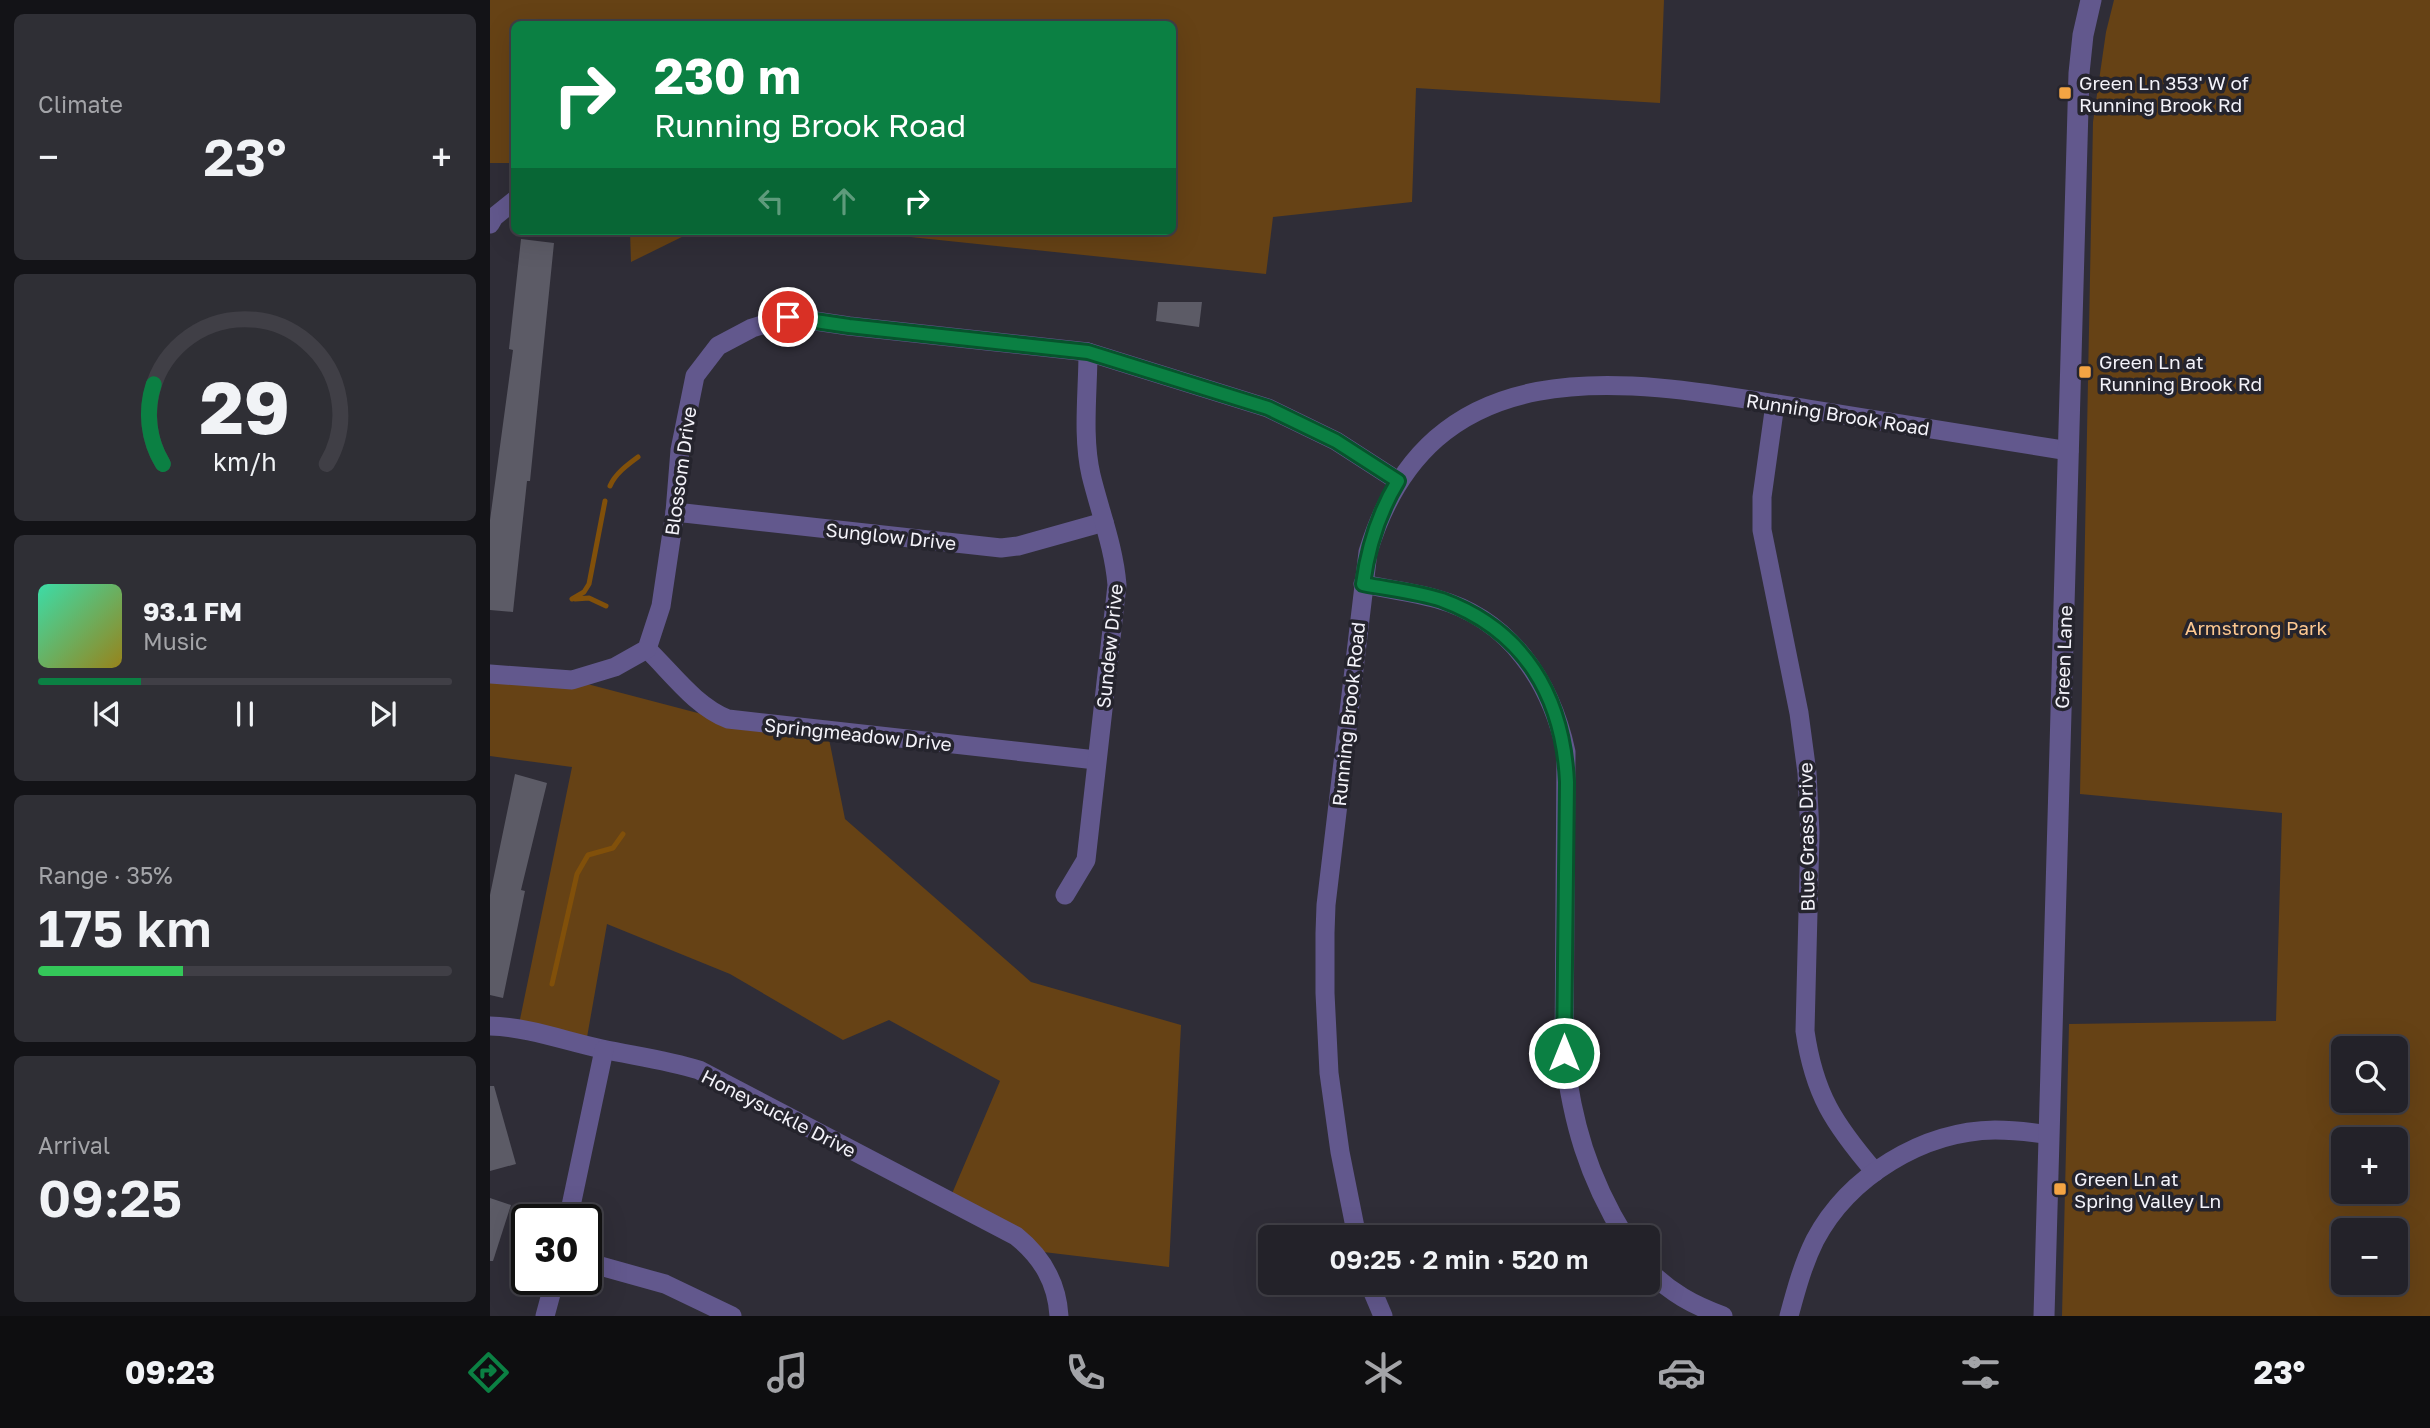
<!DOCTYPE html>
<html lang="en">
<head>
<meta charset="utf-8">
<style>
	:root { --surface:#232229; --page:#2f2f35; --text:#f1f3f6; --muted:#a3a4a8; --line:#403f46; --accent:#0b8043 }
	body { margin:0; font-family:"Golos Text",sans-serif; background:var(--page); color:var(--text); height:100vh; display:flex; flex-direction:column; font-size:26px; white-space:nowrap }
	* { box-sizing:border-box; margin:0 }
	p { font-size:23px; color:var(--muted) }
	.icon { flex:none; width:38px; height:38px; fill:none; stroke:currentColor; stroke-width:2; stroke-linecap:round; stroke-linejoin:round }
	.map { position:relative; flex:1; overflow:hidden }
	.sheet { display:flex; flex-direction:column; gap:14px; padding:14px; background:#131317; width:490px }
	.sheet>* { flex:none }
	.hud { position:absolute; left:21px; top:21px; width:665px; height:214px; border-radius:10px; box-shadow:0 7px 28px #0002,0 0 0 2px var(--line); background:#0b8043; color:#fff; overflow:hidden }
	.buttons { position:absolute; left:1841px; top:1036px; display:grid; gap:14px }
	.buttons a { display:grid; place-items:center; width:77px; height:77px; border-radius:10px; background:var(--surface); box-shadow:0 7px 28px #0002,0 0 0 2px var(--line); font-size:35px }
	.speed { position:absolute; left:21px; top:1204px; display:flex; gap:14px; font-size:35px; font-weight:700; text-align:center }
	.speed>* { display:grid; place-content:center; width:91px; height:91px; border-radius:50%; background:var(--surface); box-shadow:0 7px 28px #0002,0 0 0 2px var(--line); line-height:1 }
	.speed .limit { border:4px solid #111; border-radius:10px; background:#fff; color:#111 }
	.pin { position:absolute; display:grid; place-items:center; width:60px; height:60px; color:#fff; margin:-30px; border:4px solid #fff; border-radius:50%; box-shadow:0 2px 7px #0007 }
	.me { position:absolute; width:77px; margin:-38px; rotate:0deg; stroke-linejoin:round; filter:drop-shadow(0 0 5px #0008) }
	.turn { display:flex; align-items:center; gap:24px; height:147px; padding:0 28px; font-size:32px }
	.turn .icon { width:91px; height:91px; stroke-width:2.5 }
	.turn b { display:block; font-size:49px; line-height:60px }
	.lanes { display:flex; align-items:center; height:66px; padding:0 28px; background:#0003; justify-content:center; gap:35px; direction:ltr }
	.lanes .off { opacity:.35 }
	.big { font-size:52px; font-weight:600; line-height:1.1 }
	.sheet .tile { flex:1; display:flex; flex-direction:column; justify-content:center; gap:10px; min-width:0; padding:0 24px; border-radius:10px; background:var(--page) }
	.sheet .dial { align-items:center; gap:0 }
	.dial svg { height:182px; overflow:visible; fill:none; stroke:var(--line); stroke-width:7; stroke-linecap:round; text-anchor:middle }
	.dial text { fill:var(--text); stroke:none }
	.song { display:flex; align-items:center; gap:21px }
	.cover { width:84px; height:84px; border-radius:10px; background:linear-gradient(135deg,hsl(160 70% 55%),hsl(50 70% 35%)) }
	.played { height:7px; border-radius:4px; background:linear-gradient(90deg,var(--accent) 25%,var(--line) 25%) }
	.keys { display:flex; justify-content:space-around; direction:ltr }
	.heat { display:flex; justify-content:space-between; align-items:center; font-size:38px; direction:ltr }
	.charge { height:10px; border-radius:5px; background:linear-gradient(90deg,#34c759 35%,var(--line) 0) }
	.trip { position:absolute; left:768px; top:1225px; width:402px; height:70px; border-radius:10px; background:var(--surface); box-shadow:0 7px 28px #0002,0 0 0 2px var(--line); font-weight:600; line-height:70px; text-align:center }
	.tabs { display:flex; height:112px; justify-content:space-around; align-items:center; background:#0e0e10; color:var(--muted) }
	.tabs .icon { width:49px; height:49px }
	.tabs .active { color:var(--accent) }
	.tabs b { font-size:32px; color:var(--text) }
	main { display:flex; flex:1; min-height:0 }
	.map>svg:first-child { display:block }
	.green { fill:#664215; fill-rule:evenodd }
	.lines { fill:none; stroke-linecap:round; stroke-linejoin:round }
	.stream { stroke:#81500a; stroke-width:5 }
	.building { fill:#5c5b66 }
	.minor { stroke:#62588d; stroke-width:19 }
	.tertiary { stroke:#62588d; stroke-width:21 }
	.route-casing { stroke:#07532c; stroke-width:18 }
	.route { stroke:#0b8043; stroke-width:12 }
	.poi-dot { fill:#f4a443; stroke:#25242d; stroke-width:2.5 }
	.labels { text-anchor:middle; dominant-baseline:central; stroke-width:7; stroke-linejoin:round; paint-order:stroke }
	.poi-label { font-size:19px; fill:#f4f3fa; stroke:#25242d; text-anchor:start }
	.street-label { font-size:19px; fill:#f4f3fa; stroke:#25242d }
	.park-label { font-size:19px; fill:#fdc890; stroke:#25242d }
</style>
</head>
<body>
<main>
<section class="sheet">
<div class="tile"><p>Climate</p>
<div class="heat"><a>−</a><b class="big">23°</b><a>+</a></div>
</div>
<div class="tile dial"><svg viewBox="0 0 100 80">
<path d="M14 69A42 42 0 1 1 86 69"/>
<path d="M14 69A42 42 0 0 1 10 34" stroke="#0b8043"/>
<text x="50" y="56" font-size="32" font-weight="700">29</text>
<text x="50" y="72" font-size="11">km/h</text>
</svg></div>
<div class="tile">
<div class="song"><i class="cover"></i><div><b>93.1 FM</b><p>Music</p></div></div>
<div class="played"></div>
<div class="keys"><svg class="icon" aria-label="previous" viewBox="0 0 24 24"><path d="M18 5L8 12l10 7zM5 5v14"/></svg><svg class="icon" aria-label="pause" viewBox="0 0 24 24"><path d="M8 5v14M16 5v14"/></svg><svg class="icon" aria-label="next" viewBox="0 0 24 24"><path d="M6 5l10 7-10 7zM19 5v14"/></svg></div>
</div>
<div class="tile"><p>Range · 35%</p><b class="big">175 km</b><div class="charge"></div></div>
<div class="tile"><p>Arrival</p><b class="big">09:25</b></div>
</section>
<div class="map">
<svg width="1940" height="1316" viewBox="0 0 1940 1316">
	<rect width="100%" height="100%" fill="#2f2d37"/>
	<g class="green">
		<path d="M0,0H1174L1170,103L926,88L922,202L783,217L776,274L363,231H682V24H24V163H0Z"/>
		<path d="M1624,0H1940V1316H1572L1579,1024L1786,1021L1792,813L1590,794L1603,122L1616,32ZM1853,1048H1906V1101H1853ZM1906,1139V1192H1853V1139ZM1906,1230V1283H1853V1230Z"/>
		<path d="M140,231H204L141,262Z"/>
		<path d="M0,676L82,680L223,717L339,739L355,819L541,982L691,1025L679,1267L545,1251L461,1196L510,1081L399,1020L353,1040L240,974L117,924L96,1043L28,1029L82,767L0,756Z"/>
	</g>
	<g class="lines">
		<g class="stream">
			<path d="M120,486C125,474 137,465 148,457"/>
			<path d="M82,599L94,592L99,584L115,501"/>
			<path d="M85,599L99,598L116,606"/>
			<path d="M62,984L87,874L98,855L123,848L133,834"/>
		</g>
	</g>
	<g class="building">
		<path d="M31,239L64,243L40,481H37L23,612L0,610V520L23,350L19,349Z"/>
		<path d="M668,302H712L709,327L666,321Z"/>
		<path d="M25,774L57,783L31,890L35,891L13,998L0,995V895Z"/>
		<path d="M0,1086H4L26,1164L0,1171Z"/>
		<path d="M0,1198L21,1205L3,1261H0Z"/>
	</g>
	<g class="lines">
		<g class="minor">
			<path d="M0,224L4,217L24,201"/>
			<path d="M1285,404L1272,497V530L1309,713L1317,773L1320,833L1315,1031C1324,1094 1344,1124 1385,1172"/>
			<path d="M185,512L511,548L528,546L614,522"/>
			<path d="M873,584C897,589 923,592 947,599C1020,619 1061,682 1076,752L1074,1053C1082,1122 1098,1177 1135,1237"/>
			<path d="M157,649C182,673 205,706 238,719L606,760"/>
			<path d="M0,674L82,680L125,667L157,649L171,606L185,512L190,450L205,376L228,346L262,328L298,317L359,326L598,352L778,408L846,441L908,481"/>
			<path d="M575,895L596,860L627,585C624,547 610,512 601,475C592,436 598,392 598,352"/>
			<path d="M0,1026C38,1027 75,1041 112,1049C145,1056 177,1060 209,1070L526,1236C552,1257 567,1282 569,1316"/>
			<path d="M78,1220L114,1050"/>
			<path d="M867,1237L850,1152L839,1073L835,993V933L836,905L878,552C943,338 1145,381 1317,409C1404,423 1491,437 1579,451"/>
			<path d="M96,1262L175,1284L242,1316"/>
			<path d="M1158,1270C1181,1293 1203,1305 1233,1316"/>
			<path d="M879,1283L893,1316"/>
			<path d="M55,1316L65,1279"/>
			<path d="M1299,1316C1306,1290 1313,1264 1325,1240C1359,1176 1433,1131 1505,1130C1524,1130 1541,1132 1559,1135"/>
		</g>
		<path class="tertiary" d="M1554,1316L1589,73L1593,35L1601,0"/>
	</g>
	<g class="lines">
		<g class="route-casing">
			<path id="route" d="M298,317L359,326L598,352L778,408L846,441L908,481C888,514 878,547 873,584C898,589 927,592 952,600C1034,630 1073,696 1077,782L1074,1053"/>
		</g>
		<use href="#route" class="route"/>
	</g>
	<g class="poi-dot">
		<rect x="1568" y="86" width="14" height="14" rx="3.5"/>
		<rect x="1588" y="365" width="14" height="14" rx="3.5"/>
		<rect x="1563" y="1182" width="14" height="14" rx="3.5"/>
	</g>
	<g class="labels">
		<g class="poi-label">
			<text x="1589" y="82">Green Ln 353' W of<tspan x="1589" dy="22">Running Brook Rd</tspan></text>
			<text x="1609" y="361">Green Ln at<tspan x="1609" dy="22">Running Brook Rd</tspan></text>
			<text x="1584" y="1178">Green Ln at<tspan x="1584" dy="22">Spring Valley Ln</tspan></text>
		</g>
		<g class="street-label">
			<text transform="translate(1348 414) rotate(9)">Running Brook Road</text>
			<text transform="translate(190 471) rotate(-82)">Blossom Drive</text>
			<text transform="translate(401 536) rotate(6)">Sunglow Drive</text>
			<text transform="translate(619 646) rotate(-84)">Sundew Drive</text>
			<text transform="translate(1573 657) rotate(-88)">Green Lane</text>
			<text transform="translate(858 714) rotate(-84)">Running Brook Road</text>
			<text transform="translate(368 734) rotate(6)">Springmeadow Drive</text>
			<text transform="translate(1316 837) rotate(-91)">Blue Grass Drive</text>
			<text transform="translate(289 1113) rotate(27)">Honeysuckle Drive</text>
		</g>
		<g class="park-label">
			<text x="1766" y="627">Armstrong Park</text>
		</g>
	</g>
</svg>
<div class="buttons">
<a><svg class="icon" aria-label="search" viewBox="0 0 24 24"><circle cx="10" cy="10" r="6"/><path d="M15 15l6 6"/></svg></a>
<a>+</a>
<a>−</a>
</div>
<div class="speed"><div class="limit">30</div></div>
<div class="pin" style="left:298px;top:317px;background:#d93025"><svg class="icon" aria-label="arrive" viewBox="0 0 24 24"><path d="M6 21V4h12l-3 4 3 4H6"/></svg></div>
<svg class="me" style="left:1074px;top:1053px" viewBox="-20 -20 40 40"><circle r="17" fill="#0b8043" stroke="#fff" stroke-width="3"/><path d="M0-11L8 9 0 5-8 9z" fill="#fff"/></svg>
<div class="trip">09:25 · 2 min · 520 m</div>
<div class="hud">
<div class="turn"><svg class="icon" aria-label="right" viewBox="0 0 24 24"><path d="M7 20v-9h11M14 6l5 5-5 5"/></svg><div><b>230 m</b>Running Brook Road</div></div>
<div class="lanes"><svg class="icon off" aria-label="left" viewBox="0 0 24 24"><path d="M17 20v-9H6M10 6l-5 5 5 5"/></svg><svg class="icon off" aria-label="ahead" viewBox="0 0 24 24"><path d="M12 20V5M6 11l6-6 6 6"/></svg><svg class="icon" aria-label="right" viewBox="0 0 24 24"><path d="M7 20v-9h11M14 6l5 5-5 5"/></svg></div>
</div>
</div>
</main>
<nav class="tabs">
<b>09:23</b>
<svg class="icon active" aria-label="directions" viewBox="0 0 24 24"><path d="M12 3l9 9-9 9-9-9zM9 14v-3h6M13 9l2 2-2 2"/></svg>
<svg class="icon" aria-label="music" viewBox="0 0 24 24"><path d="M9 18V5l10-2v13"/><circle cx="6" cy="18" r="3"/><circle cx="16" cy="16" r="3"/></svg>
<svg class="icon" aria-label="phone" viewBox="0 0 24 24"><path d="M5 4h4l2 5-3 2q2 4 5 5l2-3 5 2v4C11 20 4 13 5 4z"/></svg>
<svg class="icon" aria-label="climate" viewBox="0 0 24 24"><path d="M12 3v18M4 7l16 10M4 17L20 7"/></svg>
<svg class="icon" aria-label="car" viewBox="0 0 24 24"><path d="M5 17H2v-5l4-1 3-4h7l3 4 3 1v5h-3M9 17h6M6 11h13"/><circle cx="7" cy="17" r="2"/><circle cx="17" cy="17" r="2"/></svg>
<svg class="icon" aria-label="filters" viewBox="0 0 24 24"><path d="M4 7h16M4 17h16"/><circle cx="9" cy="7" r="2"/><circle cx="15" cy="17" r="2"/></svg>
<b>23°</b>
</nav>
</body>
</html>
